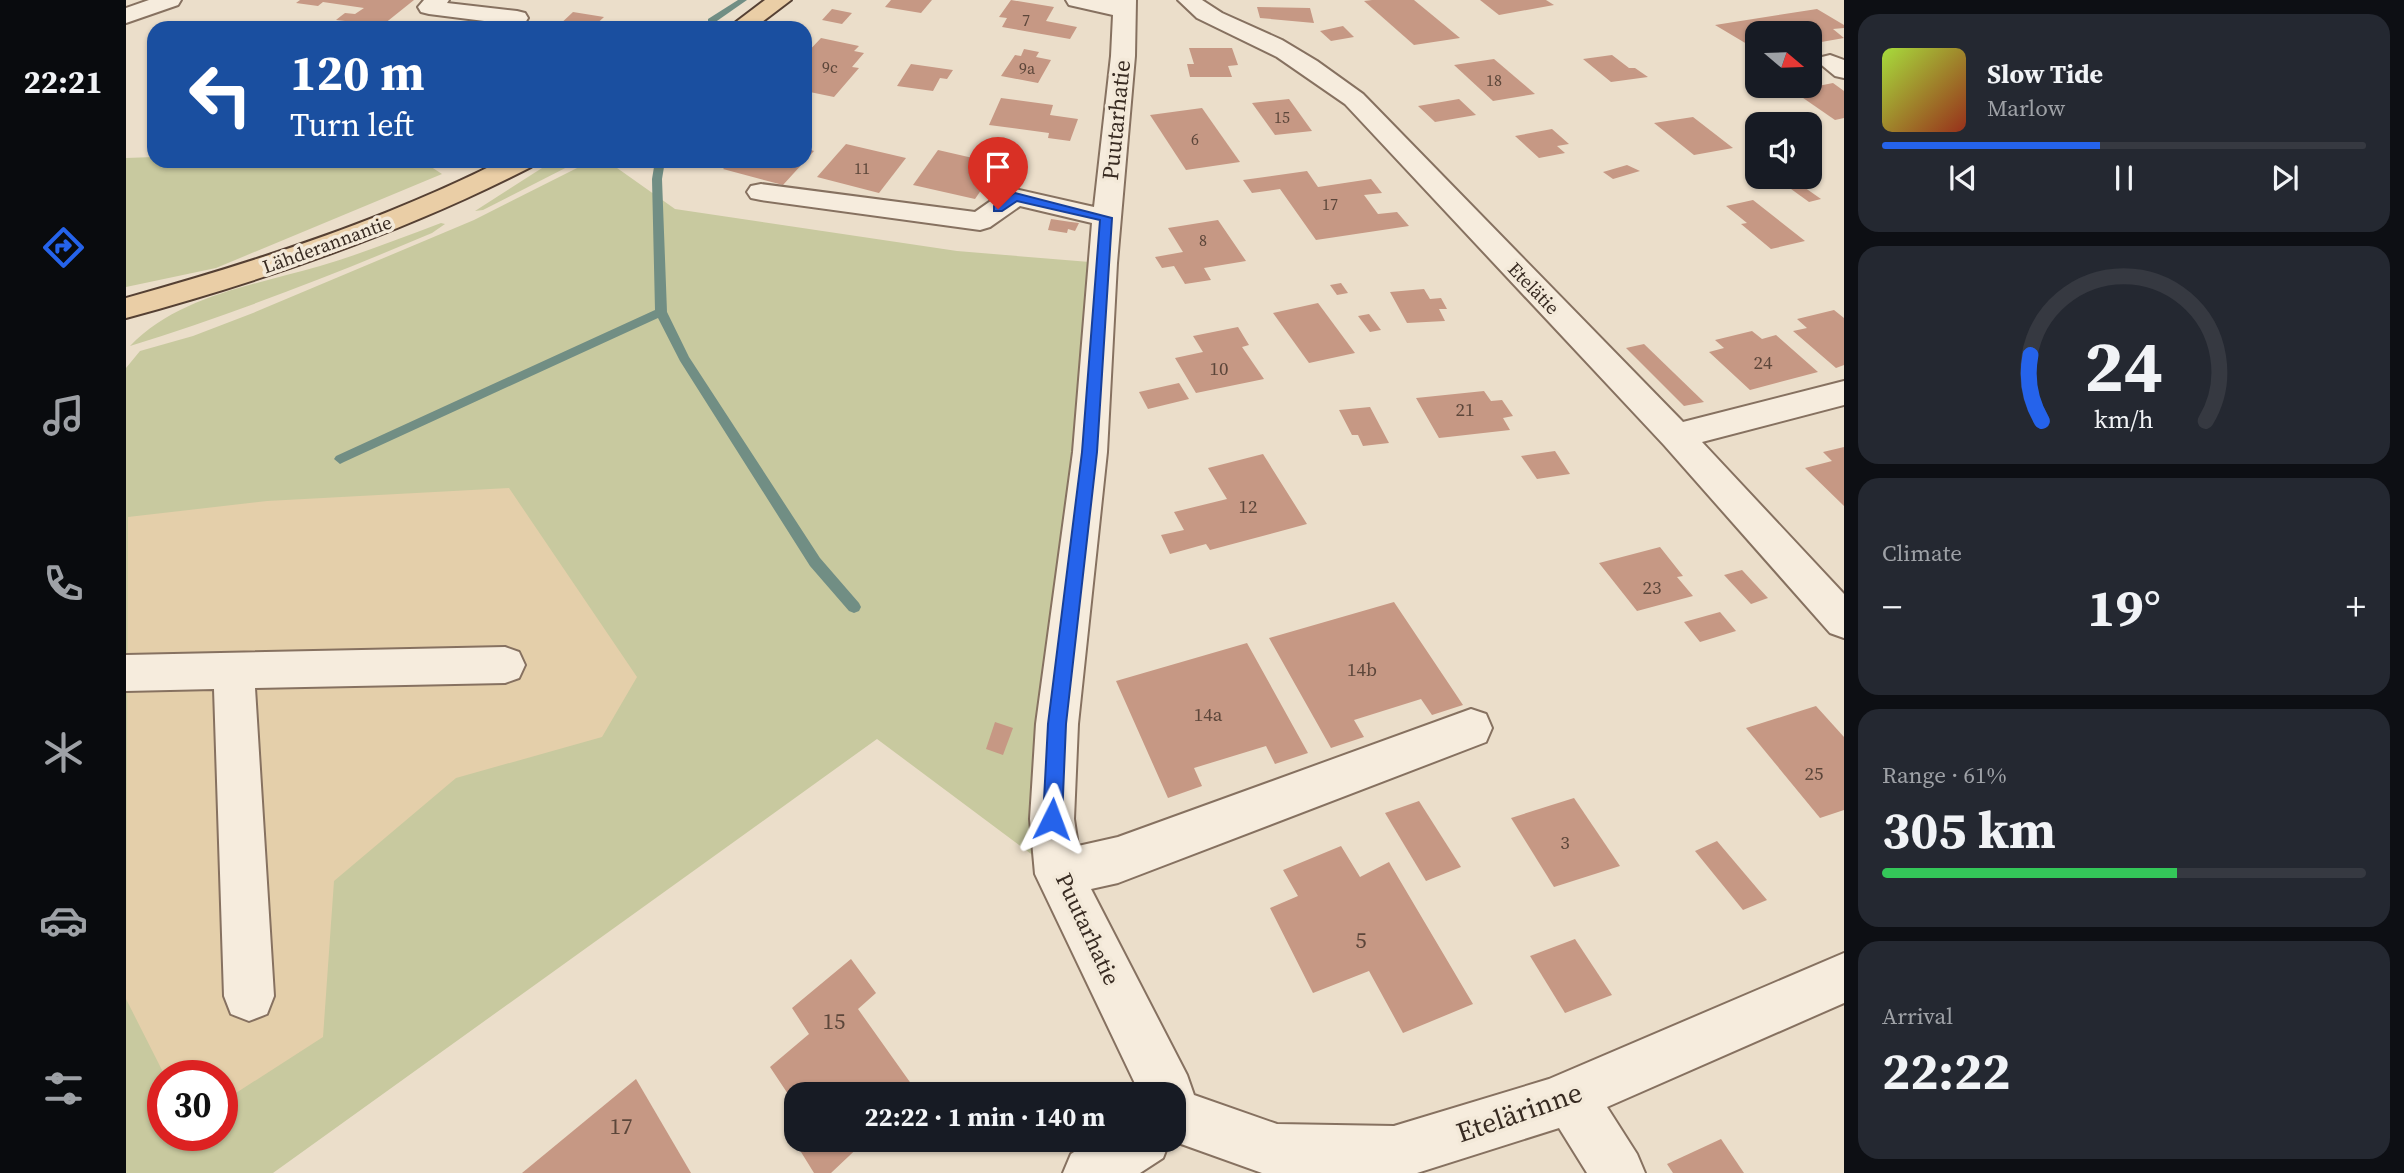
<!DOCTYPE html>
<html lang="en">
<head>
<meta charset="utf-8">
<style>
	:root { --surface:#171b24; --page:#242831; --text:#f1f3f6; --muted:#9ea1a6; --line:#363941; --accent:#2563eb }
	body { margin:0; font-family:"Source Serif 4",serif; background:var(--page); color:var(--text); height:100vh; display:flex; flex-direction:column; font-size:26px; white-space:nowrap }
	* { box-sizing:border-box; margin:0 }
	p { font-size:23px; color:var(--muted) }
	.icon { flex:none; width:38px; height:38px; fill:none; stroke:currentColor; stroke-width:2; stroke-linecap:round; stroke-linejoin:round }
	.map { position:relative; flex:1; overflow:hidden }
	.sheet { display:flex; flex-direction:column; gap:14px; padding:14px; background:#0d0f14; width:560px }
	.sheet>* { flex:none }
	.hud { position:absolute; left:21px; top:21px; width:665px; height:147px; border-radius:21px; box-shadow:0 2px 5px #0004; background:#1a4fa0; color:#fff; overflow:hidden }
	.needle { width:46px; rotate:109deg }
	.buttons { position:absolute; left:1619px; top:21px; display:grid; gap:14px }
	.buttons a { display:grid; place-items:center; width:77px; height:77px; border-radius:14px; background:var(--surface); box-shadow:0 2px 5px #0004; font-size:35px }
	.speed { position:absolute; left:21px; top:1060px; display:flex; gap:14px; font-size:35px; font-weight:700; text-align:center }
	.speed>* { display:grid; place-content:center; width:91px; height:91px; border-radius:50%; background:var(--surface); box-shadow:0 2px 5px #0004; line-height:1 }
	.speed .limit { border:10px solid #d22; background:#fff; color:#111 }
	.pin { position:absolute; display:grid; place-items:center; width:60px; height:60px; color:#fff; margin:-72px -30px; border-radius:50% 50% 50% 0; rotate:-45deg; box-shadow:0 0 7px #0007 }
	.pin .icon { rotate:45deg }
	.me { position:absolute; width:77px; margin:-38px; rotate:3deg; stroke-linejoin:round; filter:drop-shadow(0 0 5px #0008) }
	.turn { display:flex; align-items:center; gap:24px; height:147px; padding:0 28px; font-size:32px }
	.turn .icon { width:91px; height:91px; stroke-width:2.5 }
	.turn b { display:block; font-size:49px; line-height:60px }
	.big { font-size:52px; font-weight:700; line-height:1.1 }
	.sheet .tile { flex:1; display:flex; flex-direction:column; justify-content:center; gap:10px; min-width:0; padding:0 24px; border-radius:21px; background:var(--page) }
	.sheet .dial { align-items:center; gap:0 }
	.dial svg { height:182px; overflow:visible; fill:none; stroke:var(--line); stroke-width:7; stroke-linecap:round; text-anchor:middle }
	.dial text { fill:var(--text); stroke:none }
	.song { display:flex; align-items:center; gap:21px }
	.cover { width:84px; height:84px; border-radius:10px; background:linear-gradient(135deg,hsl(80 70% 55%),hsl(10 70% 35%)) }
	.played { height:7px; border-radius:4px; background:linear-gradient(90deg,var(--accent) 45%,var(--line) 45%) }
	.keys { display:flex; justify-content:space-around; direction:ltr }
	.heat { display:flex; justify-content:space-between; align-items:center; font-size:38px; direction:ltr }
	.charge { height:10px; border-radius:5px; background:linear-gradient(90deg,#34c759 61%,var(--line) 0) }
	.trip { position:absolute; left:658px; top:1082px; width:402px; height:70px; border-radius:21px; background:var(--surface); box-shadow:0 2px 5px #0004; font-weight:700; line-height:70px; text-align:center }
	main { display:flex; flex:1; min-height:0 }
	.menu { display:flex; flex-direction:column; width:126px; justify-content:space-around; align-items:center; background:#090b0e; color:var(--muted) }
	.menu .icon { width:49px; height:49px }
	.menu .on { color:var(--accent) }
	.menu b { font-size:32px; color:var(--text) }
	.map>svg:first-child { display:block }
	.green { fill:#c8c99f; fill-rule:evenodd }
	.sand { fill:#e4cfaa }
	.lines { fill:none; stroke-linecap:round; stroke-linejoin:round }
	.stream { fill:#718e84; fill-rule:evenodd }
	.building { fill:#c69884 }
	.minor-casing { stroke:#867160; stroke-width:4 }
	.major-casing { stroke:#554033; stroke-width:4 }
	.minor { fill:#f6ecdd; fill-rule:evenodd }
	.major { fill:#eacea6; fill-rule:evenodd }
	.route { fill:#2563eb; stroke:#184099; stroke-width:2 }
	.labels { text-anchor:middle; dominant-baseline:central; stroke-width:7; stroke-linejoin:round; paint-order:stroke }
	.far-number-label { font-size:16px; fill:#5c463a }
	.far-street-label { font-size:19px; fill:#382b22; stroke:#f3e9d9 }
	.number-label { font-size:19px; fill:#5c463a }
	.street-label { font-size:23px; fill:#382b22; stroke:#f3e9d9 }
	.near-number-label { font-size:23px; fill:#5c463a }
	.near-street-label { font-size:28px; fill:#382b22; stroke:#f3e9d9 }
</style>
</head>
<body>
<main>
<nav class="menu">
<b>22:21</b>
<svg class="icon on" aria-label="directions" viewBox="0 0 24 24"><path d="M12 3l9 9-9 9-9-9zM9 14v-3h6M13 9l2 2-2 2"/></svg>
<svg class="icon" aria-label="music" viewBox="0 0 24 24"><path d="M9 18V5l10-2v13"/><circle cx="6" cy="18" r="3"/><circle cx="16" cy="16" r="3"/></svg>
<svg class="icon" aria-label="phone" viewBox="0 0 24 24"><path d="M5 4h4l2 5-3 2q2 4 5 5l2-3 5 2v4C11 20 4 13 5 4z"/></svg>
<svg class="icon" aria-label="climate" viewBox="0 0 24 24"><path d="M12 3v18M4 7l16 10M4 17L20 7"/></svg>
<svg class="icon" aria-label="car" viewBox="0 0 24 24"><path d="M5 17H2v-5l4-1 3-4h7l3 4 3 1v5h-3M9 17h6M6 11h13"/><circle cx="7" cy="17" r="2"/><circle cx="17" cy="17" r="2"/></svg>
<svg class="icon" aria-label="filters" viewBox="0 0 24 24"><path d="M4 7h16M4 17h16"/><circle cx="9" cy="7" r="2"/><circle cx="15" cy="17" r="2"/></svg>
</nav>
<div class="map">
<svg width="1718" height="1173" viewBox="0 0 1718 1173">
	<rect width="100%" height="100%" fill="#ebdeca"/>
	<g class="green">
		<path d="M28,157V161H296L316,174L90,268L0,287V158Z"/>
		<path d="M427,161H453L357,210L349,211Z"/>
		<path d="M461,163H484L549,209L831,251L976,263L932,874L751,739L147,1173H0V368L14,351L67,336L127,313L348,220ZM37,1076H96V1136H37Z"/>
		<path d="M315,223L319,224L306,233C207,275 107,314 4,346C52,296 129,285 194,266C235,254 275,238 315,223Z"/>
	</g>
	<path class="sand" d="M383,488L511,677L476,737L330,778L208,881L197,1037L96,1102V1076H39L0,999L2,517L141,501Z"/>
	<g class="lines">
		<g class="stream">
			<path d="M612,0H621L588,23H582V19Z"/>
			<path d="M529,161H539L536,179L541,312L563,357L694,558L733,603L735,607L733,611L728,613L723,611L684,566L554,361L532,318L218,462L214,464L208,459L210,456L529,310L526,179Z"/>
		</g>
	</g>
	<g class="building">
		<path d="M174,0H288L253,28H210L219,21L210,20L215,16L219,13L229,14L238,8L197,2L192,6L170,3Z"/>
		<path d="M765,0H806L795,13L759,7Z"/>
		<path d="M885,0L928,7L920,21L951,27L944,39L876,27L881,18L873,17Z"/>
		<path d="M1246,0H1288L1334,38L1288,45L1238,1Z"/>
		<path d="M1354,0H1420L1428,5L1373,15Z"/>
		<path d="M1131,7L1184,8L1188,23L1134,18Z"/>
		<path d="M706,9L726,13L716,24L696,20Z"/>
		<path d="M1691,9L1718,25V28L1707,29L1718,38L1684,44V33H1631V50L1589,25Z"/>
		<path d="M447,12L478,17L466,28H430Z"/>
		<path d="M1217,26L1228,37L1205,41L1194,31Z"/>
		<path d="M695,38L733,46L728,51L738,53L726,67L733,68L708,97L679,91V55Z"/>
		<path d="M1063,48H1106L1112,65L1102,66L1106,77H1064L1061,64H1068Z"/>
		<path d="M898,49L913,52L910,57L925,60L912,83L875,76L889,55L895,56Z"/>
		<path d="M1486,55L1503,68H1509L1522,77L1485,82L1457,59Z"/>
		<path d="M1368,59L1409,94L1367,101L1328,65Z"/>
		<path d="M785,64L827,70L821,79L814,78L807,91L771,86Z"/>
		<path d="M1707,83L1718,91V118L1709,120L1667,91Z"/>
		<path d="M875,98L927,105L924,115L952,119L944,141L922,138L923,133L863,125Z"/>
		<path d="M1163,99L1186,131L1149,135L1126,103Z"/>
		<path d="M1333,99L1350,115L1309,122L1292,106Z"/>
		<path d="M1076,108L1114,162L1060,170L1024,115Z"/>
		<path d="M1567,117L1607,148L1568,155L1528,123Z"/>
		<path d="M1426,129L1443,144L1431,146L1439,153L1413,158L1389,136Z"/>
		<path d="M720,144L780,158L753,193L691,177Z"/>
		<path d="M679,148L688,151L657,185L597,169L605,161H679Z"/>
		<path d="M812,150L873,164L849,199L787,185Z"/>
		<path d="M1501,165L1514,171L1487,179L1477,172Z"/>
		<path d="M1181,171L1192,187L1245,179L1256,193L1238,195L1252,214L1271,212L1283,226L1190,240L1154,189L1126,193L1117,180Z"/>
		<path d="M1665,178L1695,199L1683,202L1654,181Z"/>
		<path d="M1627,200L1679,241L1645,249L1615,224L1621,223L1600,206Z"/>
		<path d="M925,219L945,222L953,223L949,231L942,229L941,233L922,230Z"/>
		<path d="M1092,220L1120,261L1078,268L1085,280L1059,284L1048,266L1036,268L1029,257L1057,252L1042,228Z"/>
		<path d="M1215,283L1222,293L1211,295L1204,285Z"/>
		<path d="M1298,289L1304,299L1315,298L1321,309H1313L1319,321L1281,323L1264,292Z"/>
		<path d="M1192,303L1229,353L1183,363L1147,313Z"/>
		<path d="M1708,310L1718,318V365L1710,368L1667,331L1681,328L1671,319Z"/>
		<path d="M1243,314L1255,330L1244,332L1232,316Z"/>
		<path d="M1112,327L1123,345L1116,347L1138,379L1070,393L1049,358L1077,352L1067,336Z"/>
		<path d="M1626,331L1636,339L1650,335L1692,372L1624,390L1583,352L1598,348L1589,340Z"/>
		<path d="M1518,344L1578,402L1558,406L1500,348Z"/>
		<path d="M1053,383L1063,399L1022,409L1013,392Z"/>
		<path d="M1358,391L1365,401L1376,400L1387,416L1377,418L1384,430L1313,438L1290,398Z"/>
		<path d="M1244,407L1263,443L1237,446L1232,435H1226L1213,410Z"/>
		<path d="M1718,447V506L1679,468L1706,461L1697,452Z"/>
		<path d="M1429,451L1444,474L1411,479L1395,456Z"/>
		<path d="M1137,454L1181,524L1084,550L1080,544L1044,554L1035,535L1058,530L1048,512L1101,499L1082,468Z"/>
		<path d="M1534,547L1557,576L1551,577L1567,596L1511,611L1473,563Z"/>
		<path d="M1616,570L1642,598L1625,604L1598,575Z"/>
		<path d="M1268,602L1337,705L1306,715L1295,699L1228,720L1238,737L1205,748L1143,638Z"/>
		<path d="M1594,612L1610,631L1574,642L1558,622Z"/>
		<path d="M1121,643L1182,753L1149,764L1140,746L1068,768L1076,786L1042,798L990,681Z"/>
		<path d="M1690,706L1718,737V810L1694,818L1620,728Z"/>
		<path d="M869,722L887,728L877,755L860,749Z"/>
		<path d="M1448,798L1494,866L1428,887L1385,818Z"/>
		<path d="M1293,801L1335,867L1300,881L1259,813Z"/>
		<path d="M1591,841L1641,900L1617,910L1569,851Z"/>
		<path d="M1215,846L1234,877L1263,862L1347,1004L1277,1033L1243,971L1187,993L1144,908L1172,896L1157,870Z"/>
		<path d="M1449,939L1486,995L1439,1013L1404,956Z"/>
		<path d="M725,959L750,993L732,1009L791,1092L670,1094V1106L644,1067L683,1034L666,1008Z"/>
		<path d="M510,1079L565,1173H396Z"/>
		<path d="M670,1137V1139H741L705,1173H688L667,1139Z"/>
		<path d="M1595,1139L1618,1173H1547L1541,1164Z"/>
	</g>
	<g class="lines">
		<g class="minor-casing">
			<g id="minor">
				<path d="M23,0H55L52,5L0,23V8Z"/>
				<path d="M298,0H323L321,3L391,11L399,13L402,18L399,23L391,25L303,14L295,12L292,7Z"/>
				<path d="M940,0H1010L1009,56L991,263L981,452L952,724L948,819L952,846L992,837L1345,709L1360,714L1366,728L1360,742L992,883L965,889L1061,1075L1068,1095L1151,1124L1268,1126L1423,1079L1718,953V1003L1481,1107L1511,1154L1519,1173H1461L1433,1128L1291,1173H1136L1044,1140L1037,1158L1014,1173H937L945,1154L968,1139H1048V1094H1014L909,874L904,819L910,724L947,452L966,223L894,206L864,227L854,230L635,200L625,198L621,192L625,186L635,184L849,212L879,191L889,189L968,207L985,56L987,15L943,5Z"/>
				<path d="M1052,0H1076L1096,13L1156,40L1191,61L1237,94L1557,422L1718,381V405L1576,442L1718,594V638L1704,633L1538,445L1219,104L1151,57L1071,18Z"/>
				<path d="M1704,55L1718,60V78L1709,76L1692,62L1696,57Z"/>
				<path d="M379,647L393,652L399,665L393,678L379,683L129,688L148,996L141,1014L123,1021L105,1014L98,996L88,689L0,691V655Z"/>
			</g>
		</g>
		<g class="major-casing">
			<g id="major">
				<path d="M639,0H665L628,28H602Z"/>
				<path d="M375,161H409L405,167C276,233 140,280 0,318V298C129,262 256,221 375,161Z"/>
			</g>
		</g>
		<use href="#minor" class="minor"/>
		<use href="#major" class="major"/>
	</g>
	<path class="route" d="M889,193L986,218L971,452L940,724L936,819L933,825L926,828L920,825L917,819L922,724L956,452L974,220L891,201L876,211H868V206Z"/>
	<g class="labels">
		<g class="far-number-label">
			<text x="900" y="20">7</text>
			<text x="704" y="67">9c</text>
			<text x="901" y="68">9a</text>
			<text x="1368" y="80">18</text>
			<text x="1156" y="117">15</text>
			<text x="1069" y="139">6</text>
			<text x="736" y="168">11</text>
			<text x="1204" y="204">17</text>
			<text x="1077" y="240">8</text>
		</g>
		<g class="far-street-label">
			<text transform="translate(201 244) rotate(-20)">Lähderannantie</text>
			<text transform="translate(1408 288) rotate(46)">Etelätie</text>
		</g>
		<g class="number-label">
			<text x="1637" y="362">24</text>
			<text x="1093" y="368">10</text>
			<text x="1339" y="409">21</text>
			<text x="1122" y="506">12</text>
			<text x="1526" y="587">23</text>
			<text x="1236" y="669">14b</text>
			<text x="1082" y="714">14a</text>
			<text x="1688" y="773">25</text>
			<text x="1439" y="842">3</text>
		</g>
		<g class="street-label">
			<text transform="translate(990 120) rotate(-84)">Puutarhatie</text>
			<text transform="translate(962 929) rotate(65)">Puutarhatie</text>
		</g>
		<g class="near-number-label">
			<text x="1235" y="940">5</text>
			<text x="708" y="1021">15</text>
			<text x="495" y="1126">17</text>
		</g>
		<g class="near-street-label">
			<text transform="translate(1393 1112) rotate(-19)">Etelärinne</text>
		</g>
	</g>
</svg>
<div class="buttons">
<a><svg class="needle" viewBox="-14 -14 28 28"><path d="M0-13l5 13h-10z" fill="#e53935"/><path d="M0 13l5-13h-10z" fill="#9ea1a6"/></svg></a>
<a><svg class="icon" aria-label="sound" viewBox="0 0 24 24"><path d="M4 9h4l5-4v14l-5-4H4zM17 9q2 3 0 6"/></svg></a>
</div>
<div class="speed"><div class="limit">30</div></div>
<div class="pin" style="left:872px;top:209px;background:#d93025"><svg class="icon" aria-label="arrive" viewBox="0 0 24 24"><path d="M6 21V4h12l-3 4 3 4H6"/></svg></div>
<svg class="me" style="left:926px;top:819px" viewBox="-20 -20 40 40"><path d="M0-17L14 15 0 8-14 15z" fill="#2563eb" stroke="#fff" stroke-width="4"/></svg>
<div class="trip">22:22 · 1 min · 140 m</div>
<div class="hud">
<div class="turn"><svg class="icon" aria-label="left" viewBox="0 0 24 24"><path d="M17 20v-9H6M10 6l-5 5 5 5"/></svg><div><b>120 m</b>Turn left</div></div>
</div>
</div>
<section class="sheet">
<div class="tile">
<div class="song"><i class="cover"></i><div><b>Slow Tide</b><p>Marlow</p></div></div>
<div class="played"></div>
<div class="keys"><svg class="icon" aria-label="previous" viewBox="0 0 24 24"><path d="M18 5L8 12l10 7zM5 5v14"/></svg><svg class="icon" aria-label="pause" viewBox="0 0 24 24"><path d="M8 5v14M16 5v14"/></svg><svg class="icon" aria-label="next" viewBox="0 0 24 24"><path d="M6 5l10 7-10 7zM19 5v14"/></svg></div>
</div>
<div class="tile dial"><svg viewBox="0 0 100 80">
<path d="M14 69A42 42 0 1 1 86 69"/>
<path d="M14 69A42 42 0 0 1 9 40" stroke="#2563eb"/>
<text x="50" y="56" font-size="32" font-weight="700">24</text>
<text x="50" y="72" font-size="11">km/h</text>
</svg></div>
<div class="tile"><p>Climate</p>
<div class="heat"><a>−</a><b class="big">19°</b><a>+</a></div>
</div>
<div class="tile"><p>Range · 61%</p><b class="big">305 km</b><div class="charge"></div></div>
<div class="tile"><p>Arrival</p><b class="big">22:22</b></div>
</section>
</main>
</body>
</html>
